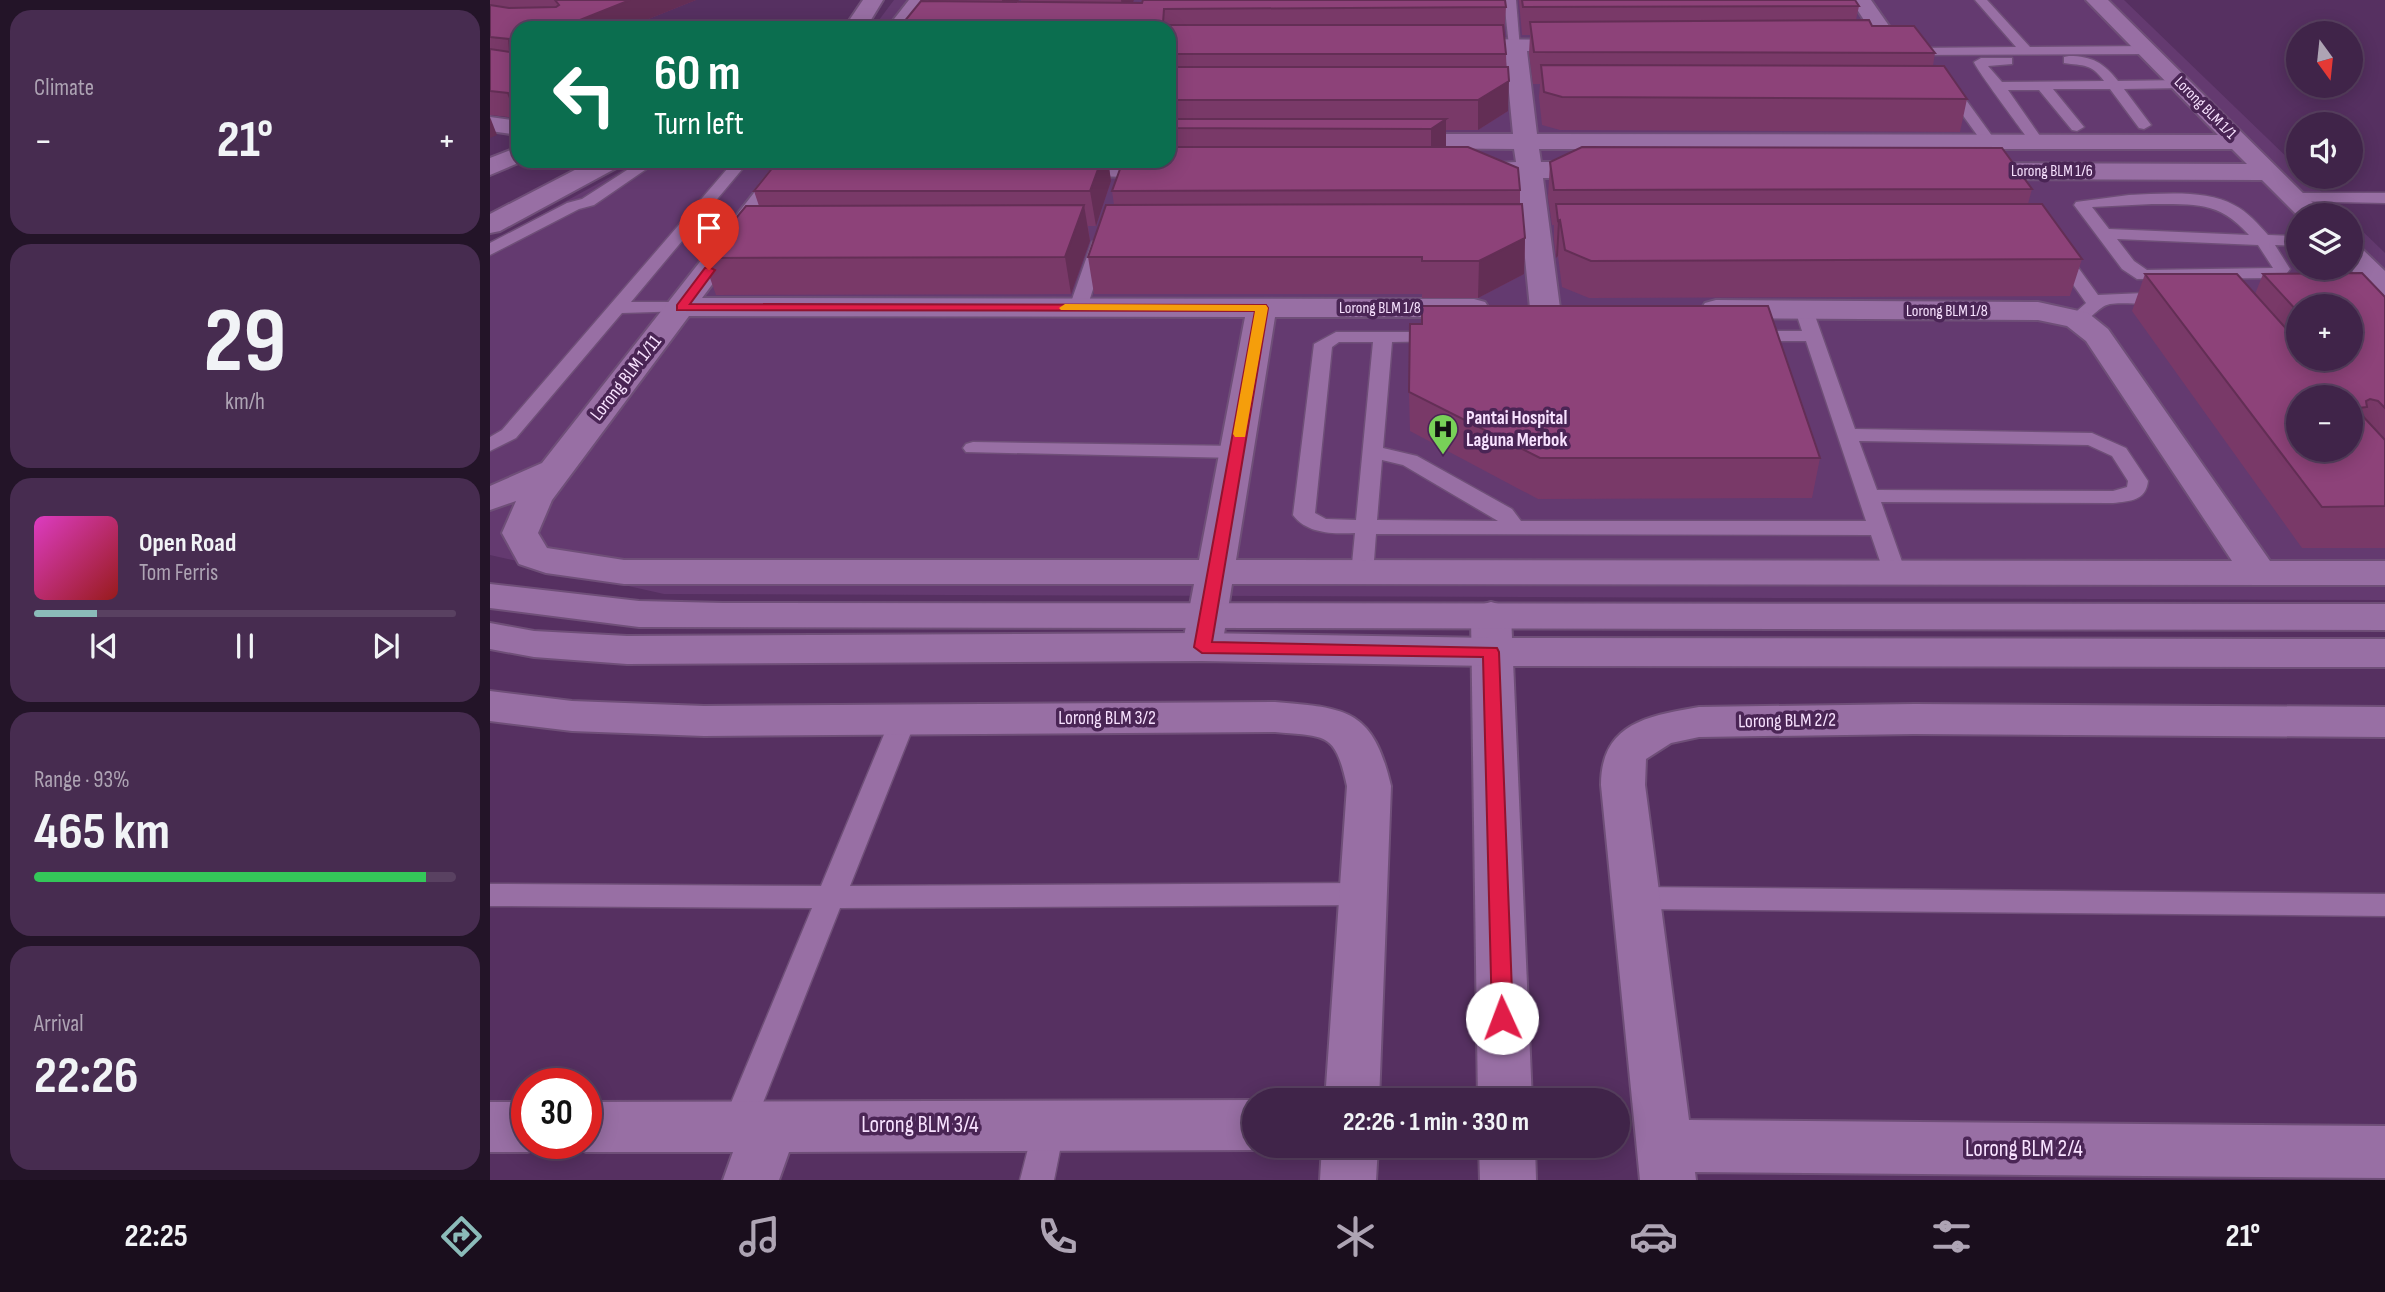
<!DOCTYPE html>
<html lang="en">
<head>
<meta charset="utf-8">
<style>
	:root { --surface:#402449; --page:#472c50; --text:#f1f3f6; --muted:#aea4b4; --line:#594161; --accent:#8bbbb9 }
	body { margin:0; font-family:"Sofia Sans Condensed",sans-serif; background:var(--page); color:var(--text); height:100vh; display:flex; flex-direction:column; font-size:26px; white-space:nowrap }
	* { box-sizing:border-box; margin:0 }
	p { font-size:23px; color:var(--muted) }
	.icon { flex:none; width:38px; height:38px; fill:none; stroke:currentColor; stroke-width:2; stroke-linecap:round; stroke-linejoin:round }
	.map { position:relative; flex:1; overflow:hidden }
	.panel { display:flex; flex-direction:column; gap:10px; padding:10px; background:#231428; width:490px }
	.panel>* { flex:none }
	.banner { position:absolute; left:21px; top:21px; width:665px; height:147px; border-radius:21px; box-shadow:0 4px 18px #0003,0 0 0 2px var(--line); background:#0b6e4f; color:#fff; overflow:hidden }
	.needle { width:46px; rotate:165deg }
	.buttons { position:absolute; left:1796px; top:21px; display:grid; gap:14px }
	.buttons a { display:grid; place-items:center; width:77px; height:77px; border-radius:50%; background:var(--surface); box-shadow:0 4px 18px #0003,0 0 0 2px var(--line); font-size:35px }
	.speed { position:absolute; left:21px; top:1068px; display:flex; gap:14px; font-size:35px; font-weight:700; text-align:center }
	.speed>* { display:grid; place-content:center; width:91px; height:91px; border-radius:50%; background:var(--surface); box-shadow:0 4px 18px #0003,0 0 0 2px var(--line); line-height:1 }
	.speed .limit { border:10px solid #d22; background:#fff; color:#111 }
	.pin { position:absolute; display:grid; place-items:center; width:60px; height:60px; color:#fff; margin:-72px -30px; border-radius:50% 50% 50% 0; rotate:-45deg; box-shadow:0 0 7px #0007 }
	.pin .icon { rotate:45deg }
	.me { position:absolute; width:77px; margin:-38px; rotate:358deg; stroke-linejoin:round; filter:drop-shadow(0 0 5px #0008) }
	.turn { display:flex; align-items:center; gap:24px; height:147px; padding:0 28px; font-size:32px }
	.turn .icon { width:91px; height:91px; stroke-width:2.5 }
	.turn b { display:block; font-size:49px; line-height:60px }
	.big { font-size:52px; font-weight:700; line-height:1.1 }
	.panel .tile { flex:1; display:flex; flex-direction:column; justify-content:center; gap:10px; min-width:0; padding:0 24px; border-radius:21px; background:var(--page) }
	.panel .dial { align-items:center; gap:0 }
	.dial b { font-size:91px; line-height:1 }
	.song { display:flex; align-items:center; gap:21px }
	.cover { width:84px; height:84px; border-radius:10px; background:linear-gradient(135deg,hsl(310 70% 55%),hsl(0 70% 35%)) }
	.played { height:7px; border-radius:4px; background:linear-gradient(90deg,var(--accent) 15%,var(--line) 15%) }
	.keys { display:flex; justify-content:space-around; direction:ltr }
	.heat { display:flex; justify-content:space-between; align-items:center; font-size:38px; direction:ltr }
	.charge { height:10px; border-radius:5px; background:linear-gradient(90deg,#34c759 93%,var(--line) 0) }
	.trip { position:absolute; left:752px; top:1088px; width:388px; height:70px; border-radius:35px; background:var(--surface); box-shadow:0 4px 18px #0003,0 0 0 2px var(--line); font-weight:700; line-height:70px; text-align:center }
	.tabs { display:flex; height:112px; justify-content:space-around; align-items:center; background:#1a0e1d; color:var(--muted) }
	.tabs .icon { width:49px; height:49px }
	.tabs .on { color:var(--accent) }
	.tabs b { font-size:32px; color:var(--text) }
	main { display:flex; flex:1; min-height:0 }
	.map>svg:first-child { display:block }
	.built { fill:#643a70; fill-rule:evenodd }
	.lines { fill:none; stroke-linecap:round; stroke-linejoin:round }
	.lane-casing { stroke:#6f4f78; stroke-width:3 }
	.street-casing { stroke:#6f4f78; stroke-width:4 }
	.secondary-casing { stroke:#6f4f78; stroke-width:4 }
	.lane { fill:#986fa4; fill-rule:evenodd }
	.street { fill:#986fa4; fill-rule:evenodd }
	.secondary { fill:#986fa4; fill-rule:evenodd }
	.wall { fill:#793968; fill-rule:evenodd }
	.shaded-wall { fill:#632e55 }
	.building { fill:#8d4279; stroke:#632e55; stroke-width:2; fill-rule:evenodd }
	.route { fill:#e11d48; stroke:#92132f; stroke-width:2 }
	.slow { fill:#f59e0b }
	.labels { text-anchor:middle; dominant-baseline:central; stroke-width:7; stroke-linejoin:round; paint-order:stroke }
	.far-street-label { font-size:16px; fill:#f8e2ff; stroke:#4a2555 }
	.street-label { font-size:19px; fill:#f8e2ff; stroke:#4a2555 }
	.poi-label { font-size:19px; font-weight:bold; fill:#f8e2ff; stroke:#4a2555; text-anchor:start }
	.near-street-label { font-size:23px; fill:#f8e2ff; stroke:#4a2555 }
</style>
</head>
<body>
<main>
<section class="panel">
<div class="tile"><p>Climate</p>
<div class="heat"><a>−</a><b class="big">21°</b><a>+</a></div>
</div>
<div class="tile dial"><b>29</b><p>km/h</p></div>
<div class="tile">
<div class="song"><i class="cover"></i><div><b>Open Road</b><p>Tom Ferris</p></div></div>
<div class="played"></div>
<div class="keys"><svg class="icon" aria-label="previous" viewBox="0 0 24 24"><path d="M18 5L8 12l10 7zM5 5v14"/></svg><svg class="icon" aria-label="pause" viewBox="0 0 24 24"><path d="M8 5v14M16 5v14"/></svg><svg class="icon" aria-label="next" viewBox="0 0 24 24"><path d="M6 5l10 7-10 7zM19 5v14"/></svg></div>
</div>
<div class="tile"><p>Range · 93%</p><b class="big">465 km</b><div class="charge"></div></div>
<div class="tile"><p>Arrival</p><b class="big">22:26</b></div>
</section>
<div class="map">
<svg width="1895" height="1180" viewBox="0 0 1895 1180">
	<rect width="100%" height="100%" fill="#563061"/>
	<path class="built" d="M404,0H1634L1808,168V177H1816L1856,215H1808V268H1860V219L1895,253V600L174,594L0,555V243L149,161H679V28H383ZM1808,306H1860V359H1808ZM1808,397H1860V450H1808Z"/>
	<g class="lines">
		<g class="lane-casing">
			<g id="lane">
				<path d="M1014,0H1026L1030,49L1025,50L1019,46Z"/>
				<path d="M1485,0H1497L1540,47L1658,46L1664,50L1658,54L1420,55V49L1425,48L1526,47Z"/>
				<path d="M1579,56C1602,56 1614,63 1628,81L1692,80L1699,84L1692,88L1634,89L1661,125L1654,129L1649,128L1620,89H1563L1594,127L1587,131L1582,130L1549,90H1518L1555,143L1553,146H1543C1535,134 1485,68 1484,62L1491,58H1522V64L1498,66L1512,82L1614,81C1601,63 1594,66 1574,63V57Z"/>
				<path d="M1458,81L1463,82L1505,140L1507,143L1505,146H1495L1451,85Z"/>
				<path d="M151,161H168L104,205L89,209L0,255V243L77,203L92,199Z"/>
				<path d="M244,161H259L141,302H191L197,303L200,307L197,311L132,313L26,438L0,451V437L12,430Z"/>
				<path d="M1805,193H1895V203L1799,201L1797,198Z"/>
				<path d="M1639,195C1671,194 1716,189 1744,205C1758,212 1768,224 1778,235L1808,236V246L1785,245L1800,269L1794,277L1788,278L1647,279L1632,269L1584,205L1586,202ZM1662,204C1705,205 1728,200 1759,235L1619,229L1602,207ZM1627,239L1768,245L1783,268L1657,270L1644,261Z"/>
				<path d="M610,237L618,242L597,308L588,313L582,312L579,308L602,242Z"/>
				<path d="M1568,247L1574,248L1608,295L1678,292L1687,297C1675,309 1637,301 1620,304C1605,307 1599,327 1581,323L1578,319L1596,303L1560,252Z"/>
				<path d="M1314,305L1323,310L1365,429L1602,433L1636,448L1658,481C1656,501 1640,501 1623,503L1391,502L1416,573L1413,578H1397L1394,573L1381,535L886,534L883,574L880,579H864L861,574L865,533C844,534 817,534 803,515L824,344L846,332H951L960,337L957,341L902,342L893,448L927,456L1022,509L1031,521H1376L1316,341H1259L1250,336L1259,331H1312L1305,310ZM849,342H883L866,520L836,519L825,513L842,347ZM1369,441L1598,445L1622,456L1638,481L1637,487L1623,491L1387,490ZM892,460L913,465L1008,521L887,520Z"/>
				<path d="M483,442L747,446L754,448L757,452L754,456L747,458L476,452L473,448L476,444Z"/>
				<path d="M413,711L422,714L426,720L360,886L873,883L883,886L887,894L883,902L873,905L350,908L259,1138L247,1142L235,1138L231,1127L322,908L0,906V884L331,886L400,720L404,714Z"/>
				<path d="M1145,887L1895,894V916L1145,909L1135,906L1131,898L1135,890Z"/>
				<path d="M559,1110L571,1114L575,1125L564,1180H530L547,1114Z"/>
			</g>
		</g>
		<g class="street-casing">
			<g id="street">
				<path d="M419,0H440L419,28H397Z"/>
				<path d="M1361,0H1381L1411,43L1408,48H1392Z"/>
				<path d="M1596,0H1618L1835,215L1808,216L1772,180L1477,179L1468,176L1464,171L1468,166L1477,163L1757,164L1742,149H1049L1051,162H1112L1121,165L1125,170L1121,175L1112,178H1053L1070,308L1066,314L1055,317L1044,314L1040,308L1027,178L967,175L963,170L967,165L1026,162L1024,149L905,148L896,146L893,141L896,136L905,134H1023L1015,51L957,50L954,45L957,40L965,39L1098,40L1101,45L1098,50L1090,51H1037L1047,134L1728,135Z"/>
				<path d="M0,117L28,121V135L0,131Z"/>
				<path d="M28,147V161H33L0,175V158Z"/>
				<path d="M289,161H315L212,298L984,299L995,302L999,308L995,314L984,317H785L746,560L1742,561L1596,341L1577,326L1548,320L1226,318L1215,315L1211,309L1215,303L1226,300L1548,302L1598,313L1618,329L1780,561H1895V585L742,584L732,647L726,657L712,661L698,657L692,647L704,584H134L56,573L29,564L12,533L26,501L0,510V486L52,463ZM199,316L755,317L709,560H134L57,548L48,533L62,500Z"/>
				<path d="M567,162H681L690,165L694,170L690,175L681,178L558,175L554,170L558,165Z"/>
				<path d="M1860,245L1870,247L1895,271V296L1885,293L1859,268Z"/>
				<path d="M1001,602L1015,606L1021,615L1042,1101H988L981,615L987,606Z"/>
				<path d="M0,691L82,701L214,706L785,702C857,708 883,709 901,786L889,1101H835L857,786C845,731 836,737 785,732L214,736L82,731L0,721Z"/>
				<path d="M1424,704L1895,707V737L1424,734L1209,737L1181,743L1156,759L1155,785L1199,1120L1895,1126V1178L1205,1172L1206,1180H1150L1111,785C1111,723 1158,716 1209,707Z"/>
				<path d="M765,1100L768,1101H765V1146H776L765,1150L299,1152L289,1180H233L243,1152H96L75,1143H96V1102Z"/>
				<path d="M0,1102H37V1143H58L57,1145L37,1152H0Z"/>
				<path d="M832,1146H888L886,1180H830Z"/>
				<path d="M989,1146H1045L1046,1180H990Z"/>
			</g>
		</g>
		<g class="secondary-casing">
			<g id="secondary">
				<path d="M373,0H393L376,28H354Z"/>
				<path d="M102,161H134L130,166L10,231L0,233V214Z"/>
				<path d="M0,584L149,601L233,603L1895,604V630L149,627L0,608Z"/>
				<path d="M0,623L44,631L137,636L712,633L1001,638L1895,639V667L1001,666L712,661L137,664L44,657L0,649Z"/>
			</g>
		</g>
		<use href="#lane" class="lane"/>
		<use href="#street" class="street"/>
		<use href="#secondary" class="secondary"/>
	</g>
	<g class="wall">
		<path d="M0,0H206L136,28H28V118L0,115Z"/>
		<path d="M438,0H529L528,2H531V0H644L642,3L1016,7L1014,35L1016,54L1018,111L988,130H956V147L1030,190V204L1035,238L1034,274L988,298H932V294H604L598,257L624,205L622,191L679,161V28L439,1Z"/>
		<path d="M1029,0H1365L1369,6L1366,20L1445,53L1443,66L1477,99L1470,132L1070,130L1052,125L1049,97L1050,84H1043L1039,53L1040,35H1032Z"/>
		<path d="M611,161H618L621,181L606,226H598L600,241L581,294L226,295L213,258L269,206L264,191Z"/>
		<path d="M1060,162L1542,189L1538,204L1592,259L1580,296L1099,298L1072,287L1068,256L1066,258L1064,240V225H1062L1058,197Z"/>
		<path d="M1655,274L1765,294L1773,274L1895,297V548H1812L1642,311ZM1808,306L1860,359H1808Z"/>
		<path d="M919,392L1330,458L1322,498L1048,499L920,431Z"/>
	</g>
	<g class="shaded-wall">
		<path d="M140,0H206L136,28L85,22Z"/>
		<path d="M512,0H529L516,19Z"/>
		<path d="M631,0H644L634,19Z"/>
		<path d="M1019,81L1018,111L988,130V100Z"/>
		<path d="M28,94V117L20,98Z"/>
		<path d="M0,117L7,135L0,138Z"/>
		<path d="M956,119V150L941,160V129Z"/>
		<path d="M611,161H618L621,181L606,226L600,191Z"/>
		<path d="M594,205L600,241L581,294L575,257Z"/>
		<path d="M1070,220L1068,256L1066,258L1068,221Z"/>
		<path d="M1035,238L1034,274L988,298L989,261Z"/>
	</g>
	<g class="building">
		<path d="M65,0H140L85,22L134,28H28V94L20,98L18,93L0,91V49L20,52L19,39L0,37V5L19,8L66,7L69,5Z"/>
		<path d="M653,0H1015L1016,7L674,9L673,23L676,25H1013L1016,54H679V28H409L431,1L652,3Z"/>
		<path d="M1032,0H1365L1369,6L1033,7Z"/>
		<path d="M1379,20L1382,26H1424L1445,53L1044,52L1040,22Z"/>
		<path d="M1051,65L1454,66L1477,99L1072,97L1054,92Z"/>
		<path d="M679,67H1018L1019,81L988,100H679Z"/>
		<path d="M679,119H956L941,129L679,128Z"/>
		<path d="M679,147H978L1028,168L1030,190L622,191L633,161H679Z"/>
		<path d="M1092,147L1512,148L1542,189L1064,190L1060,162Z"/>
		<path d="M288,161H611L600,191H264Z"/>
		<path d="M1032,204L1035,238L989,261H932V257H598L616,205Z"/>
		<path d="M1066,204H1552L1592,259L1101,261L1075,250L1070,220L1068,221Z"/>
		<path d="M594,205L575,257L213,258L256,206Z"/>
		<path d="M1872,273L1895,297V408L1888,401L1880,399L1876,401L1877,407L1869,408V412L1895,440V506L1832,507L1655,274H1747L1808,342V359L1846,360V359H1860V306H1808V312L1773,274ZM1808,397H1860V450H1808Z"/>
		<path d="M932,306H1278L1330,458H1050L919,392L920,324H932Z"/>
	</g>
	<path class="route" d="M219,267L225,270L200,304L776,305L778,308L722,642L1007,648L1009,652L1023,1018L1020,1025L1012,1028L1005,1025L1002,1018L993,657L712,653L704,647L765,311L187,310V305L215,268Z"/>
	<path class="slow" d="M575,304L776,305L778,308L755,437H745L743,434L765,311L571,310L569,308Z"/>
	<defs>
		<g id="hospital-pin" transform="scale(1.575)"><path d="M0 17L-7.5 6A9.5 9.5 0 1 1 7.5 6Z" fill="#78d158" stroke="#4a2555"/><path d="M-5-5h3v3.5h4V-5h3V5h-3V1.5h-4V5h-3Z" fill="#111"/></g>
	</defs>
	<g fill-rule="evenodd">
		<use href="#hospital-pin" x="953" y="429"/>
	</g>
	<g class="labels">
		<g class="far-street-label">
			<text transform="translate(1715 108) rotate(45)">Lorong BLM 1/1</text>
			<text x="1562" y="171">Lorong BLM 1/6</text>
			<text x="890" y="308">Lorong BLM 1/8</text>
			<text x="1457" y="311">Lorong BLM 1/8</text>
		</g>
		<g class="street-label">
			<text transform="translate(136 378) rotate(-52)">Lorong BLM 1/11</text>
			<text x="617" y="718">Lorong BLM 3/2</text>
			<text transform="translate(1297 721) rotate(-1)">Lorong BLM 2/2</text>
		</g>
		<g class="poi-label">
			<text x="976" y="418">Pantai Hospital<tspan x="976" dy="22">Laguna Merbok</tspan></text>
		</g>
		<g class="near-street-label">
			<text x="430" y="1125">Lorong BLM 3/4</text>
			<text x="1534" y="1149">Lorong BLM 2/4</text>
		</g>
	</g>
</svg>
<div class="buttons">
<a><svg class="needle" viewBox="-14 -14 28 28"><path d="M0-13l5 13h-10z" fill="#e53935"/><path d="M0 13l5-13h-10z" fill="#aea4b4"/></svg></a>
<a><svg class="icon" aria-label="sound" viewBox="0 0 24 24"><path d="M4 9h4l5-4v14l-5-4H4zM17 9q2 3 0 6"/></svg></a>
<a><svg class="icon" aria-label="layers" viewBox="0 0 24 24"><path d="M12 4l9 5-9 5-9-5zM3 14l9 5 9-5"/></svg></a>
<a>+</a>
<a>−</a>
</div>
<div class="speed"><div class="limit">30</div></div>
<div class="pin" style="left:219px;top:270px;background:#d93025"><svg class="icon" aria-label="arrive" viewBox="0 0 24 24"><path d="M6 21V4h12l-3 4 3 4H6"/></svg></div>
<svg class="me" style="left:1012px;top:1018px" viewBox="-20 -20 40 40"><circle r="19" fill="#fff"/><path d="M0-13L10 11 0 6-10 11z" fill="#e11d48"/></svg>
<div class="trip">22:26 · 1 min · 330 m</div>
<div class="banner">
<div class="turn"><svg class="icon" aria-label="left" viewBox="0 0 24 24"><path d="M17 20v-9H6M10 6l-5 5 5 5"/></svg><div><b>60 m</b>Turn left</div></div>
</div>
</div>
</main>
<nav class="tabs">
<b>22:25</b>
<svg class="icon on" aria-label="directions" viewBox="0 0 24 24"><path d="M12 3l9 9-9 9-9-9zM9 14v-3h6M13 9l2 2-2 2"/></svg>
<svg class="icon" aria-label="music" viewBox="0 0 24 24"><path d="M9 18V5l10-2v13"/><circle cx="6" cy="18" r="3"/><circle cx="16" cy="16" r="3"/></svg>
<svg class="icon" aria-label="phone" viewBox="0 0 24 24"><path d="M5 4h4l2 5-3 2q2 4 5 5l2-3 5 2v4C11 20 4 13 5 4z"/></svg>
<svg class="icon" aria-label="climate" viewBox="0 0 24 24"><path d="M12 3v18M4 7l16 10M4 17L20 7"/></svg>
<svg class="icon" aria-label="car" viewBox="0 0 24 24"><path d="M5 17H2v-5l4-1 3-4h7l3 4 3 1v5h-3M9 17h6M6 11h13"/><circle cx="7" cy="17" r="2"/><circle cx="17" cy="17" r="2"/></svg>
<svg class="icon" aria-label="filters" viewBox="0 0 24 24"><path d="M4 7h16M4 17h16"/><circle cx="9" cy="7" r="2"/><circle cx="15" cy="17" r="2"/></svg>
<b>21°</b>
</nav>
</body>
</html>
